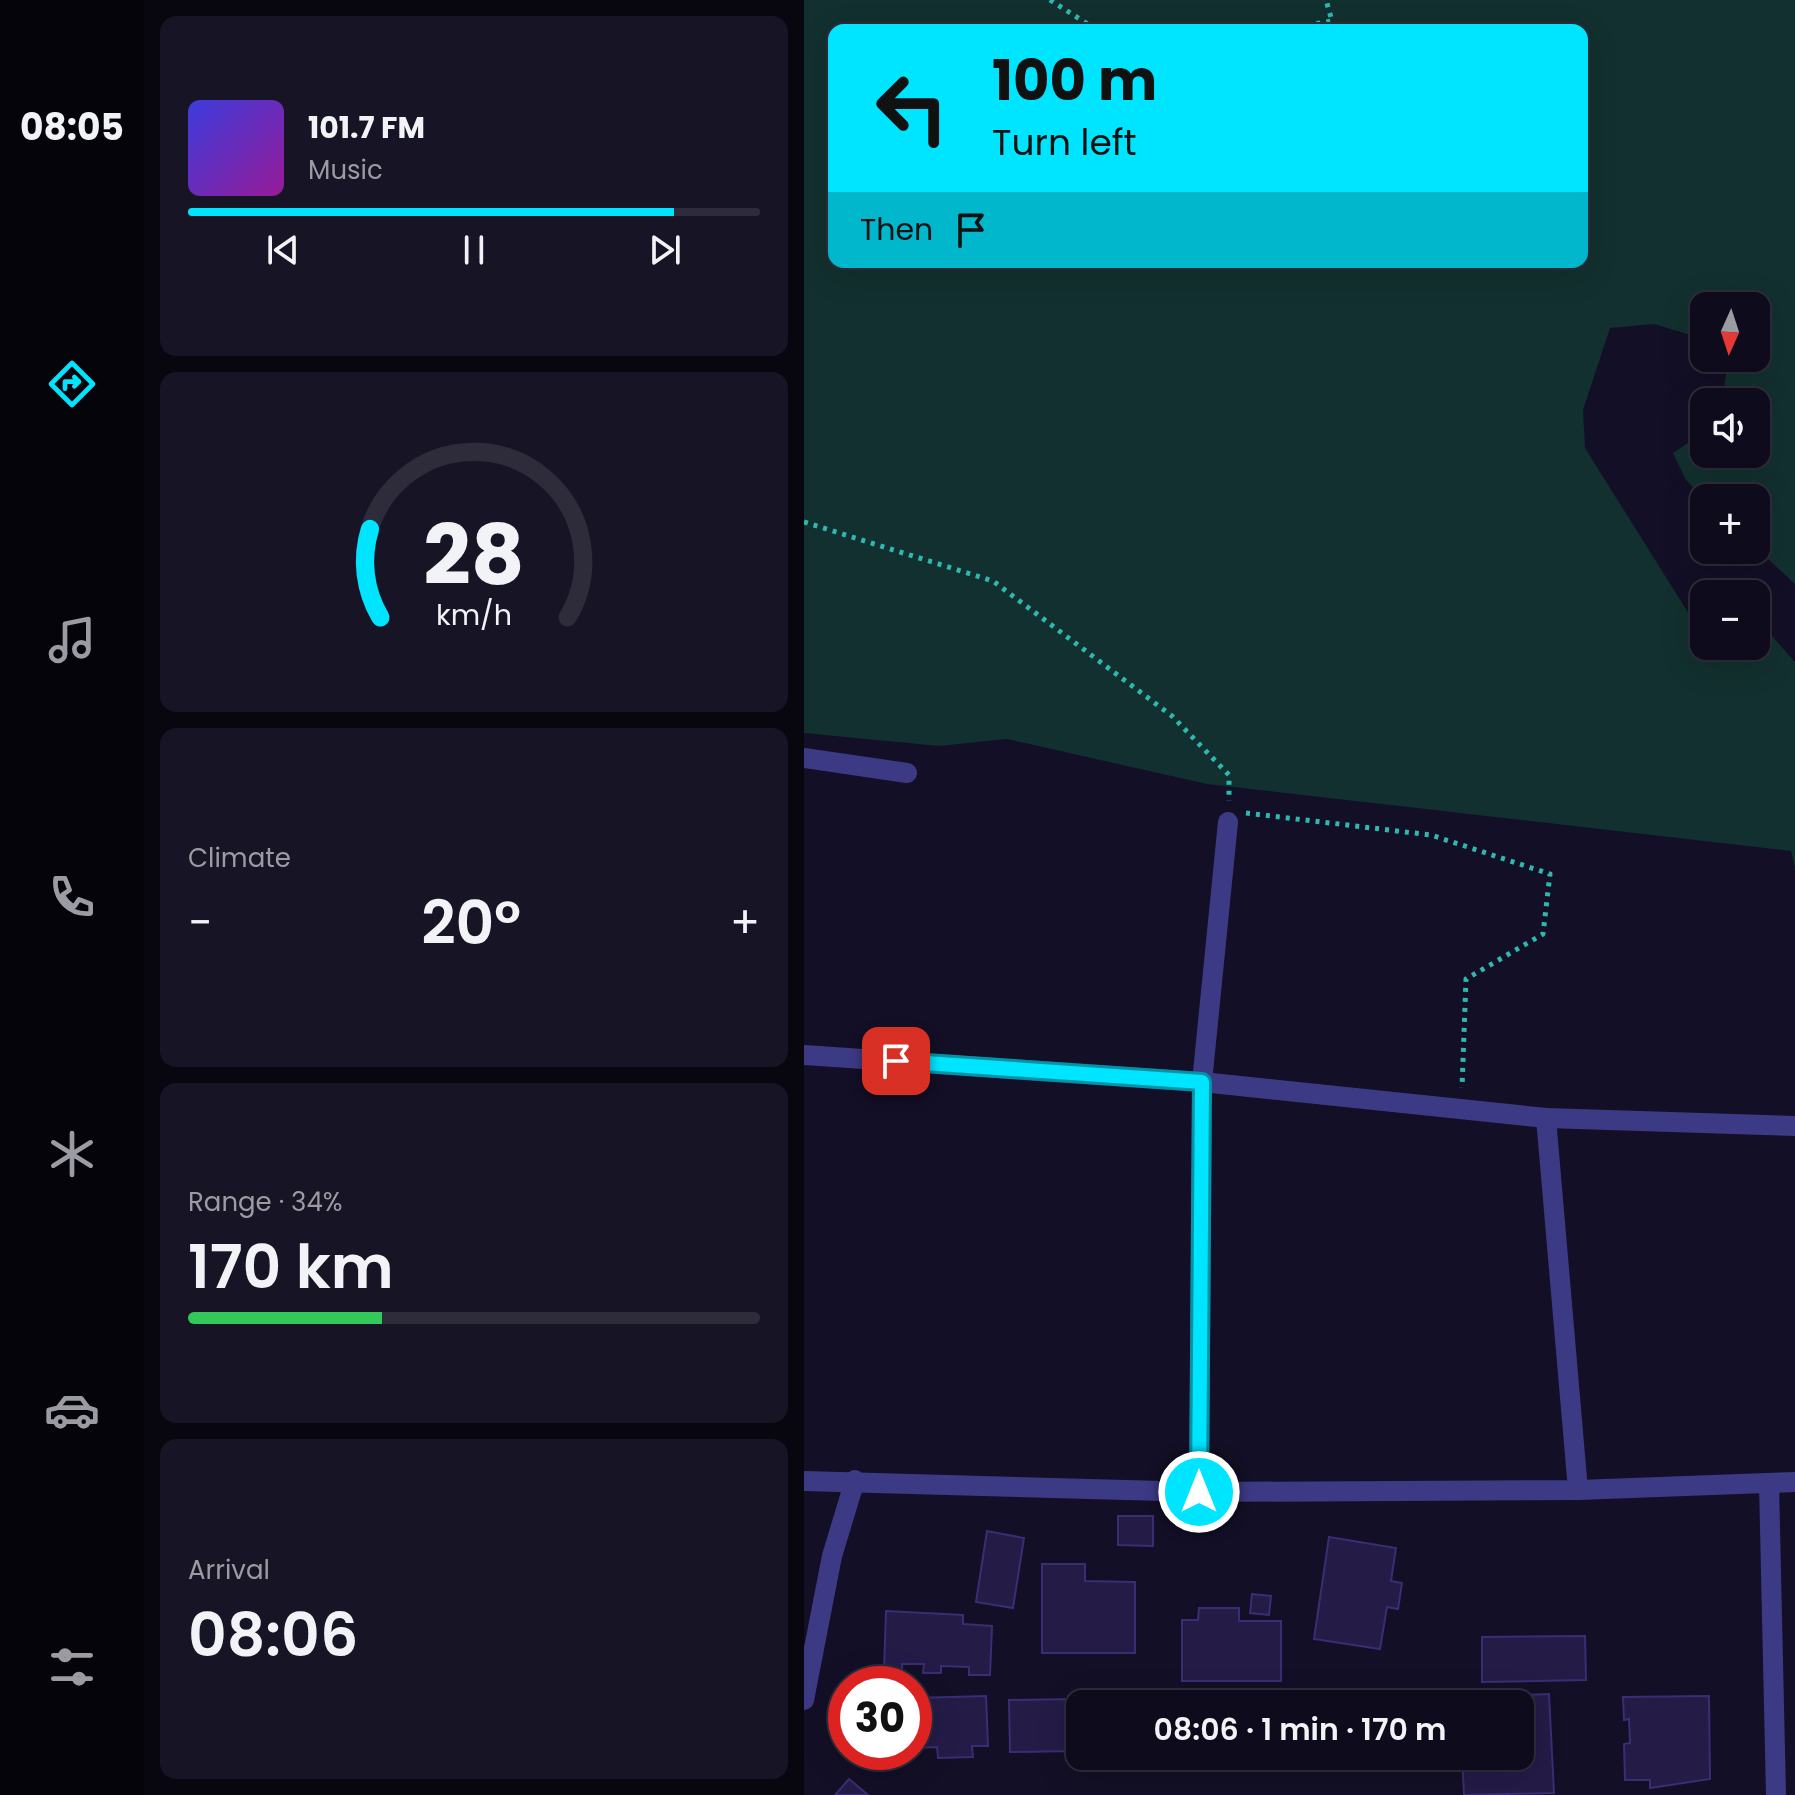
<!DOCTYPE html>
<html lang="en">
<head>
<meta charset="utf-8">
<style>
	:root { --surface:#0e0b1c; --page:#171425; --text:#f1f3f6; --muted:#9b9ba3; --line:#2e2b3b; --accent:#00e5ff }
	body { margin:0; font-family:Poppins,sans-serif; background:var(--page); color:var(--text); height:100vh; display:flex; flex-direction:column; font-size:30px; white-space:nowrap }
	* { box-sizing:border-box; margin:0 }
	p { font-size:26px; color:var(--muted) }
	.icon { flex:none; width:44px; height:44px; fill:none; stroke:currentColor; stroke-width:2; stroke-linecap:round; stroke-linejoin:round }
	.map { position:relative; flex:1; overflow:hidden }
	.drawer { display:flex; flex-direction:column; gap:16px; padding:16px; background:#08060f; width:660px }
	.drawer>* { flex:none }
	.top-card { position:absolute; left:24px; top:24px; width:760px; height:244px; border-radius:16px; box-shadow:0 8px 32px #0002,0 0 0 2px var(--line); background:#00e5ff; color:#111; overflow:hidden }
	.needle { width:52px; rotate:183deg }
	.buttons { position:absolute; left:886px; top:292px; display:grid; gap:16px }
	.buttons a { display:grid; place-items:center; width:80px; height:80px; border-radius:16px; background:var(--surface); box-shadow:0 8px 32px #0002,0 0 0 2px var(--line); font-size:40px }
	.speed { position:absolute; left:24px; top:1666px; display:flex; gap:16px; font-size:40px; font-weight:700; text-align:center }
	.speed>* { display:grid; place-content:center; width:104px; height:104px; border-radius:50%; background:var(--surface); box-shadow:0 8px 32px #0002,0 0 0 2px var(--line); line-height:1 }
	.speed .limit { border:12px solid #d22; background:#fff; color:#111 }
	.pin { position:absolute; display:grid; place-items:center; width:68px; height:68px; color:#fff; margin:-34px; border-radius:16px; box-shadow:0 4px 12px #0006 }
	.me { position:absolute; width:88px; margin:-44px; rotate:0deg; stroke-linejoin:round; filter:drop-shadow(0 0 6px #0008) }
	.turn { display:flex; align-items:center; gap:28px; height:168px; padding:0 32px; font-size:36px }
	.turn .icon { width:104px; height:104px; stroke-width:2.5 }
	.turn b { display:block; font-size:56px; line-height:68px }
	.then { display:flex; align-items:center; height:76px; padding:0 32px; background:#0003; gap:16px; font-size:30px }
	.big { font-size:60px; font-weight:600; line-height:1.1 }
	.drawer .card { flex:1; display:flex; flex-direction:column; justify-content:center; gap:12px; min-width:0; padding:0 28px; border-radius:16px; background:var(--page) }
	.drawer .dial { align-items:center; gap:0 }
	.dial svg { height:208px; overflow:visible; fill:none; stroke:var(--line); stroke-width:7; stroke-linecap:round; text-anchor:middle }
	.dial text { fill:var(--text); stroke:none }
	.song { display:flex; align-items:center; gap:24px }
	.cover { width:96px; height:96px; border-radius:12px; background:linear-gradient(135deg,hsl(240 70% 55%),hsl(300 70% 35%)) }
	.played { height:8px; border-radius:4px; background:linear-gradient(90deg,var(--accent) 85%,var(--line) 85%) }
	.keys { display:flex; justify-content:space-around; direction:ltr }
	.heat { display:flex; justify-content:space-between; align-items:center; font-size:44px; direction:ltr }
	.charge { height:12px; border-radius:6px; background:linear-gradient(90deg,#34c759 34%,var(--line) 0) }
	.trip { position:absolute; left:262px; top:1690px; width:468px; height:80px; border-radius:16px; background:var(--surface); box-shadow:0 8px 32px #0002,0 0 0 2px var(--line); font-weight:600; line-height:80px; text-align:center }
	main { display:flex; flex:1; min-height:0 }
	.dock { display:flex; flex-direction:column; width:144px; justify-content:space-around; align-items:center; background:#06040b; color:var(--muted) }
	.dock .icon { width:56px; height:56px }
	.dock .current { color:var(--accent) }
	.dock b { font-size:36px; color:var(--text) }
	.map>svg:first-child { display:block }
	.green { fill:#12302f; fill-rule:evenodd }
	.building { fill:#241b47; stroke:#3b2d73; stroke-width:2 }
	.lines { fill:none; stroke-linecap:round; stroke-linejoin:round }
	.path { stroke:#2fb8b0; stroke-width:5; stroke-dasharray:4 6; stroke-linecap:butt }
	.minor { stroke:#3d3a85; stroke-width:20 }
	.route-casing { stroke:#0095a6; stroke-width:20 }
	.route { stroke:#00e5ff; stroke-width:14 }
</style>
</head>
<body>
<main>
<nav class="dock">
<b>08:05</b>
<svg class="icon current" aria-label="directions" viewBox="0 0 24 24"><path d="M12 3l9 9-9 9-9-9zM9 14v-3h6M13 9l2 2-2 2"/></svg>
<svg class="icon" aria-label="music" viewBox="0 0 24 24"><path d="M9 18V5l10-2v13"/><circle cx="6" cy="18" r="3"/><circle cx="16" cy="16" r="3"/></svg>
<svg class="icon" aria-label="phone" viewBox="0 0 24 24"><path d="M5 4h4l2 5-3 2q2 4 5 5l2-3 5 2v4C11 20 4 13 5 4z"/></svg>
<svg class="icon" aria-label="climate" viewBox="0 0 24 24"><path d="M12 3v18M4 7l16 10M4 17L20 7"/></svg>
<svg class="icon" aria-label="car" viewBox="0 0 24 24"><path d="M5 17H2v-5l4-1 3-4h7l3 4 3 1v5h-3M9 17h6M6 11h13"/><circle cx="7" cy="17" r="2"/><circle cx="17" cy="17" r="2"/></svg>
<svg class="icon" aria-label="filters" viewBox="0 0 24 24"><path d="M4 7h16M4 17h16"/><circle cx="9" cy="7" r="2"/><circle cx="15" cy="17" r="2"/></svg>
</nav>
<section class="drawer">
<div class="card">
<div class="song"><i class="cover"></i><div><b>101.7 FM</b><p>Music</p></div></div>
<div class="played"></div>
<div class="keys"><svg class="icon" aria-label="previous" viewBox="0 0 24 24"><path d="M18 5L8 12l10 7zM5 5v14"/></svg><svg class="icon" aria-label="pause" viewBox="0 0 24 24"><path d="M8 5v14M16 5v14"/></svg><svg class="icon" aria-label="next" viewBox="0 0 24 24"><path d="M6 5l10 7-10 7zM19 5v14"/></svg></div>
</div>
<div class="card dial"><svg viewBox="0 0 100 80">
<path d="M14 69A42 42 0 1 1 86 69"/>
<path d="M14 69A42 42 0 0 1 10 35" stroke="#00e5ff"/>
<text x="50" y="56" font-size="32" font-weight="700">28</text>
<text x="50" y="72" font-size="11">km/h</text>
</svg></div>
<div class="card"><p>Climate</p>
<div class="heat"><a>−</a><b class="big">20°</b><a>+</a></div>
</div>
<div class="card"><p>Range · 34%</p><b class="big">170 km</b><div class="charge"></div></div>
<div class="card"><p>Arrival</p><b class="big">08:06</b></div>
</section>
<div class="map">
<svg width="991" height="1795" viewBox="0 0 991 1795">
	<rect width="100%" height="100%" fill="#130f26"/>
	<path class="green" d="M0,0H991V584L952,548V498H900L882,480L869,453L900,432V454H952V402H918L923,368L916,358H952V306H900V339L850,324L806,328L779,410L781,448L900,638V646H952V630L961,628L991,662V868L987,851L403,784L203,739L135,746L0,733ZM30,30H778V262H719L717,265L708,262H30Z"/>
	<g class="building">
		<path d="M314,1516H349V1546L314,1545Z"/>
		<path d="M183,1531L220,1538L209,1608L172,1602Z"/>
		<path d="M525,1537L592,1548L587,1581L598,1583L594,1609L583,1607L576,1649L510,1639Z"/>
		<path d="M238,1564H281V1581L331,1582V1653H238Z"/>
		<path d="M448,1594L467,1596L465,1615L446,1613Z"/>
		<path d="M395,1608H435V1621H477V1681H378V1620H394Z"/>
		<path d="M82,1611L159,1615V1624L188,1626L186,1675H165V1667L137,1666V1673H119L120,1664H98V1672L80,1671Z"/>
		<path d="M781,1636L782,1680L678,1682V1637Z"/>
		<path d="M745,1694L750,1793L660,1795L658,1756H716V1704H656V1698Z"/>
		<path d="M359,1695V1704H292V1696Z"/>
		<path d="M182,1696L184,1746H168L169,1757L134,1758L133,1747L110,1748V1698Z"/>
		<path d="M905,1696L906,1779L846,1788V1780H821L820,1744L826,1743L825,1719L820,1720L819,1697Z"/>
		<rect x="504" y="1698" width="113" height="6"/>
		<path d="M270,1699L271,1751L206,1752L205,1700Z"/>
		<path d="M382,1699L487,1703L382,1704Z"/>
		<path d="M504,1756H618H600V1769H523V1756Z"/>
		<path d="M45,1779L64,1795H31Z"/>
	</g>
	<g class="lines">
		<g class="path">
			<path d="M246,0L293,30"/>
			<path d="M473,30L528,21L522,0"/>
			<path d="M0,522L189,581L368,716L425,775V801"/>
			<path d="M442,813L627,835L746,874L739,934L662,979L658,1088"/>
		</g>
		<g class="minor">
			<path d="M0,758L103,773"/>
			<path d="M0,1055L398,1082L742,1118L991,1126"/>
			<path d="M742,1118L774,1490"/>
			<path d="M0,1481L395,1492L774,1490L991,1482"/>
			<path d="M965,1483L972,1795"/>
			<path d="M395,1492L398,1082L424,822"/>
			<path d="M0,1700L28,1556L51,1480"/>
		</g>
	</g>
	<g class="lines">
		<g class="route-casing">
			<path id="route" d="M92,1061L398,1082L395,1492"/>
		</g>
		<use href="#route" class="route"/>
	</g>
</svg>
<div class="buttons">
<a><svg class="needle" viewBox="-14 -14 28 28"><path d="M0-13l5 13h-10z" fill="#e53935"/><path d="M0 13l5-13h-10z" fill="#9b9ba3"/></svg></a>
<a><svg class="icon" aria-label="sound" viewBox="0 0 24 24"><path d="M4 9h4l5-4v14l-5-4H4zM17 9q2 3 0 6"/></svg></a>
<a>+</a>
<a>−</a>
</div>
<div class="speed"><div class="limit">30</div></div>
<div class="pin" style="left:92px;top:1061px;background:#d93025"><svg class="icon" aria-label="arrive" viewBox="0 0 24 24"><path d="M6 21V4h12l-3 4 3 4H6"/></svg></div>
<svg class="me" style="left:395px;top:1492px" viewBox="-20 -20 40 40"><circle r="17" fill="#00e5ff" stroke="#fff" stroke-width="3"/><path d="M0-11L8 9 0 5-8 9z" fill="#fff"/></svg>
<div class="trip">08:06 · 1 min · 170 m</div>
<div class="top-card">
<div class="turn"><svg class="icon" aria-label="left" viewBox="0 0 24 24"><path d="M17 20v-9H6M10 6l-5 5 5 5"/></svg><div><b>100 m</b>Turn left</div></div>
<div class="then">Then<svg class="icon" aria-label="arrive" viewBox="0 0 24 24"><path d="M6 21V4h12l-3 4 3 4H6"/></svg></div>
</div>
</div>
</main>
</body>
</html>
